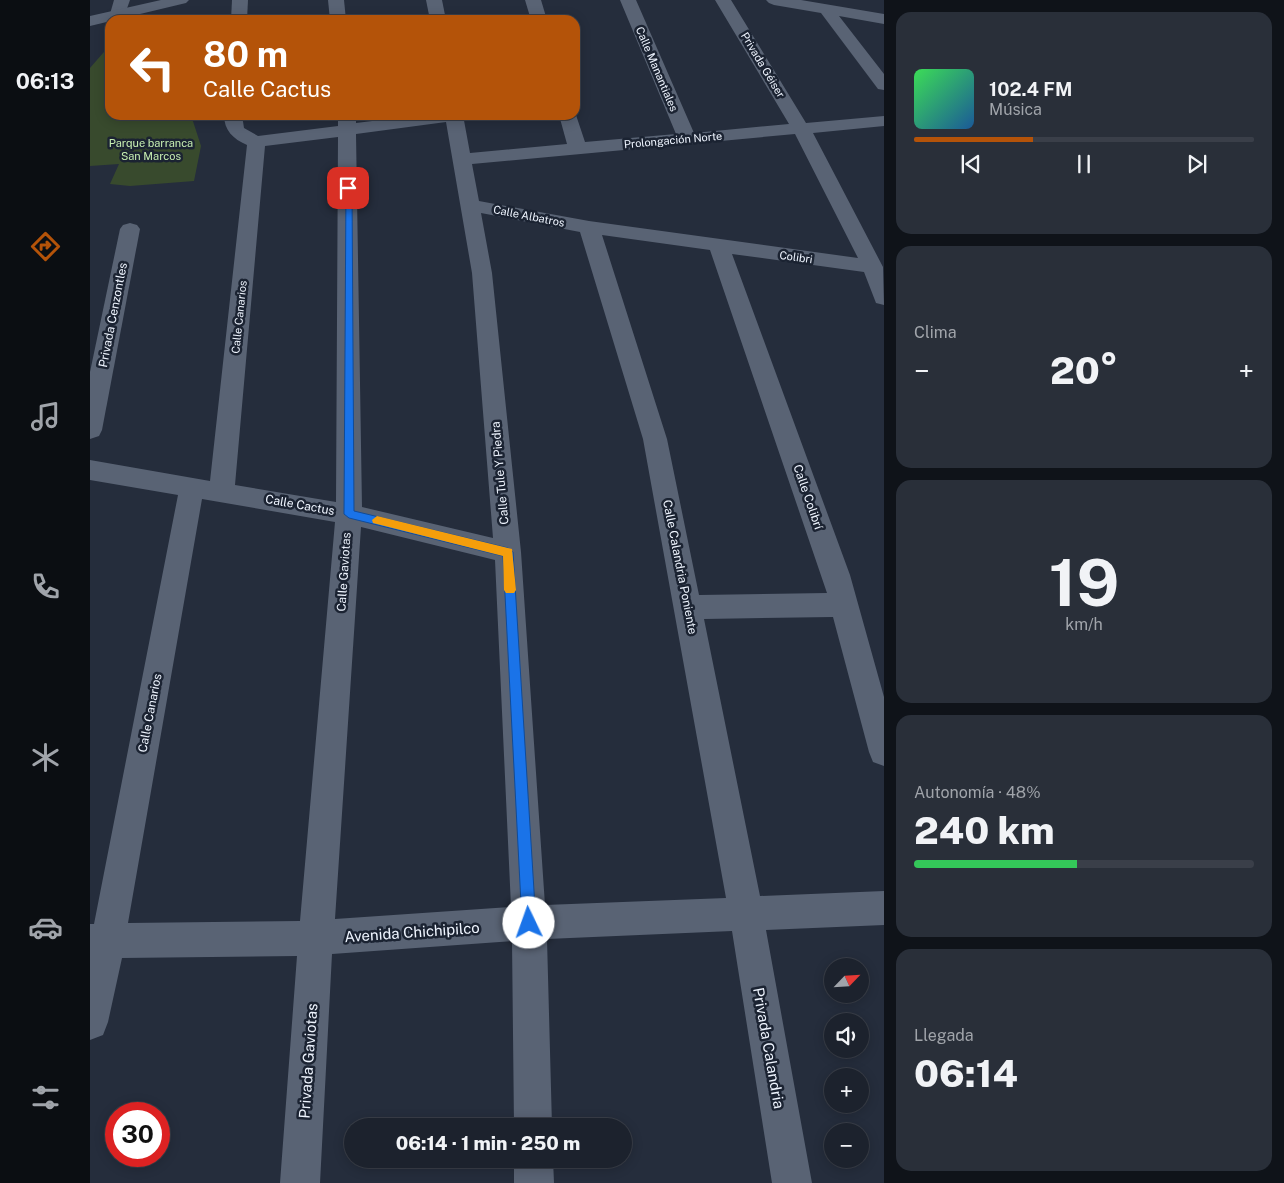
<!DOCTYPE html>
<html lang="es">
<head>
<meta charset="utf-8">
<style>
	:root { --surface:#1c222d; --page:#292f39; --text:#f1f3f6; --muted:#a0a4aa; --line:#3a3f49; --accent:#b45309 }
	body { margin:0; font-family:"Public Sans",sans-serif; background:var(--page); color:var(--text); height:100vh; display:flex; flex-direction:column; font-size:19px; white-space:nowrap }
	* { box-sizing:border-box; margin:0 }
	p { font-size:16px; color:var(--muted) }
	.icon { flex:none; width:28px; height:28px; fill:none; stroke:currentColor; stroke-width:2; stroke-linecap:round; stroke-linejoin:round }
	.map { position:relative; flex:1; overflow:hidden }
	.panel { display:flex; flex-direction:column; gap:12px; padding:12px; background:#0f1319; width:400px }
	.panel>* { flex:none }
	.banner { position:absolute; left:15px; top:15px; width:475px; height:105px; border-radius:15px; box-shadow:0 2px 12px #0003,0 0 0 1px var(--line); background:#b45309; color:#fff; overflow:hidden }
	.needle { width:32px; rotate:65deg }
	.buttons { position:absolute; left:734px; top:958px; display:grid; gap:10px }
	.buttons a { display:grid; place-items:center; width:45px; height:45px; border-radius:50%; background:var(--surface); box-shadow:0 2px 12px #0003,0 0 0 1px var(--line); font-size:25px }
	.speed { position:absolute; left:15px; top:1102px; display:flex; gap:10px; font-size:25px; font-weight:700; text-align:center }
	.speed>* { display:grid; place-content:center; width:65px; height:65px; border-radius:50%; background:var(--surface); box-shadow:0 2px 12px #0003,0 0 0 1px var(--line); line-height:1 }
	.speed .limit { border:8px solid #d22; background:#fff; color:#111 }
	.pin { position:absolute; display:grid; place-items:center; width:42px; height:42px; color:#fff; margin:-21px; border-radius:10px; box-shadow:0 2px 8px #0006 }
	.me { position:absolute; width:55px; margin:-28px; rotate:357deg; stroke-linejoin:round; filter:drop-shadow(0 0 4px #0008) }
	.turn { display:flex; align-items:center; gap:18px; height:105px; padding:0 15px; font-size:22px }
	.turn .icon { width:65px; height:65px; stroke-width:2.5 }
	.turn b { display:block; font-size:35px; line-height:42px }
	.big { font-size:38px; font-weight:800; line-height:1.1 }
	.panel .widget { flex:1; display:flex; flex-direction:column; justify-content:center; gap:8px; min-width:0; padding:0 18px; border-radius:15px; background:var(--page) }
	.panel .dial { align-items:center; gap:0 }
	.dial b { font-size:65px; line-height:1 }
	.song { display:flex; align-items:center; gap:15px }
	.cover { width:60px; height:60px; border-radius:8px; background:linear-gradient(135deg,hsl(130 70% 55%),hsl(210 70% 35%)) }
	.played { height:5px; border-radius:2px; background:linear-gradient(90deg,var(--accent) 35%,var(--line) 35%) }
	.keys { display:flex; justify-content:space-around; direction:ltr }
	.heat { display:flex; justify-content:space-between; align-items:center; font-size:28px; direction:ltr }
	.charge { height:8px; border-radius:4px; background:linear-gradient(90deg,#34c759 48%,var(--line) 0) }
	.trip { position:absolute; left:254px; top:1118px; width:288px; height:50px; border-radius:25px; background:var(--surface); box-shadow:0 2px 12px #0003,0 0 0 1px var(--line); font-weight:800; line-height:50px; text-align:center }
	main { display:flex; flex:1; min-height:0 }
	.menu { display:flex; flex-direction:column; width:90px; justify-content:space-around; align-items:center; background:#0b0e12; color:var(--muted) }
	.menu .icon { width:35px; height:35px }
	.menu .active { color:var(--accent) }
	.menu b { font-size:22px; color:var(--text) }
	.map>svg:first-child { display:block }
	.green { fill:#384a2d }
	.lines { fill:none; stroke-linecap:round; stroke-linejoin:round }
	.minor { fill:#596374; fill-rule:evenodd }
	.tertiary { fill:#596374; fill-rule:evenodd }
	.route { fill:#1a73e8; stroke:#114b97 }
	.slow { fill:#f59e0b }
	.labels { text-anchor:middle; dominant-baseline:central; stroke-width:5; stroke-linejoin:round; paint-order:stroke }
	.far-street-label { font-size:11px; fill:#eef4fe; stroke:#1b2332 }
	.far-park-label { font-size:11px; fill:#c6eeb1; stroke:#1b2332 }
	.street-label { font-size:12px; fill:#eef4fe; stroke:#1b2332 }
	.near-street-label { font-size:15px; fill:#eef4fe; stroke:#1b2332 }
</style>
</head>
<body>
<main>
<nav class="menu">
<b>06:13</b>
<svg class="icon active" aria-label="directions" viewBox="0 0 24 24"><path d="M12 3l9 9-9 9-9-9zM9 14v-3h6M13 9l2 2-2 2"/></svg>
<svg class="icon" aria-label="music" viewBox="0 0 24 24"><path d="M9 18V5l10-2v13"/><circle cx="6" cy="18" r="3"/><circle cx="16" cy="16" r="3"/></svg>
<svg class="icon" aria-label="phone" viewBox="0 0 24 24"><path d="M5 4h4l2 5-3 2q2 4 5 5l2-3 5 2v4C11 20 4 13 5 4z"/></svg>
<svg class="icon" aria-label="climate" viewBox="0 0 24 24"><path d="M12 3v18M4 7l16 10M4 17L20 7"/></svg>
<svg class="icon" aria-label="car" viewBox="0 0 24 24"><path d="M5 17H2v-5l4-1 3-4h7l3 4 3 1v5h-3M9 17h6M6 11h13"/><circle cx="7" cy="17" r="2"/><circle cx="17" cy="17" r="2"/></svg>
<svg class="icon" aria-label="filters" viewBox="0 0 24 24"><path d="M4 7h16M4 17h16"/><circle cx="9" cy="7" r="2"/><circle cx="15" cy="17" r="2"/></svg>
</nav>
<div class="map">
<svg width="794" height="1183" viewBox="0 0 794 1183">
	<rect width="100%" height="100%" fill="#252d3c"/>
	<path class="green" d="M20,45V115H101L111,146L104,181L40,186L20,184L29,164L0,166V68Z"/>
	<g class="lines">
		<g class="minor">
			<path d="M24,0H40L34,17H22L20,14Z"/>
			<path d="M142,0H158L157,20H141Z"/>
			<path d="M238,0H254L256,20H240Z"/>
			<path d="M336,0H352L356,20H340Z"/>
			<path d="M435,0H451L457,20H441Z"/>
			<path d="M530,0H546L604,133L699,124L625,0H641L716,123L794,116V126L723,133L793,267L794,305L786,303L774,272L642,254L760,575L794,697V766L783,762L779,752L743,617L614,619L670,896L794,891V925L676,930L722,1183H682L642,931L457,939L462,1126H424L422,941L242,954L230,1183H190L207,956L32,958L18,1022L13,1035L0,1040V924H4L88,495L0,480V460L120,481L157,145C143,139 134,130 134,115H152L154,128L168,136L248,126V115H266V123L331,115H373L380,153L477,144L469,115H485V112L495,142L586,134ZM356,122L382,273L403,538L272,507L266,134ZM705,134L768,258L499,221L389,201L382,164ZM248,137L246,502L145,485L175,146ZM391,213L490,232L553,439L636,898L455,905L431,552L402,273ZM512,235L620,250L737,593L609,595L577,439ZM112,499L245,522L210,921L38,923ZM271,527L405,560L421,907L245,919Z"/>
			<path d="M676,0H711L794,14V24L749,16L794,74V90L788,89L731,13L684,5L679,3Z"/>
			<path d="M40,223L47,225L50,229L12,430L9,436L0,439V372L30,229L33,225Z"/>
			<path d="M424,1159H463L464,1183H424Z"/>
		</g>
		<path class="tertiary" d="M71,0H99L96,3L0,26V16Z"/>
	</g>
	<path class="route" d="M256,186L262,188L264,511L418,548L423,552L446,923L444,928L439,930L434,928L432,923L413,556L259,518L254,514Z"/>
	<path class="slow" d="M287,516L422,549L426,590L424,593H416L414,590L413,556L283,523L282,520Z"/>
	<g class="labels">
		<g class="far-street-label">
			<text transform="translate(673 65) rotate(59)">Privada Géiser</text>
			<text transform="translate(567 69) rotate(67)">Calle Manantiales</text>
			<text transform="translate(583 140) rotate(-5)">Prolongación Norte</text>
			<text transform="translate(439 216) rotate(11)">Calle Albatros</text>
			<text transform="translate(706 257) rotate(8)">Colibri</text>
			<text transform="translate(149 317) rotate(-84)">Calle Canarios</text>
		</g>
		<g class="far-park-label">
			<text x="61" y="143">Parque barranca<tspan x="61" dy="13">San Marcos</tspan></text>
		</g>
		<g class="street-label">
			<text transform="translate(23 315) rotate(-79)">Privada Cenzontles</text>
			<text transform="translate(410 473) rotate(-95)">Calle Tule Y Piedra</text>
			<text transform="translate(718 497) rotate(71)">Calle Colibrí</text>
			<text transform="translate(210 505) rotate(10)">Calle Cactus</text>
			<text transform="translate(590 567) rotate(79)">Calle Calandria Poniente</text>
			<text transform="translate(254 572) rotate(-86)">Calle Gaviotas</text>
			<text transform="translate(60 713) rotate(-79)">Calle Canarios</text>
		</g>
		<g class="near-street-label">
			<text transform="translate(322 932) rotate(-4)">Avenida Chichipilco</text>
			<text transform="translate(679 1048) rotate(80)">Privada Calandria</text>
			<text transform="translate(218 1061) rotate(-86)">Privada Gaviotas</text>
		</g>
	</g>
</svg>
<div class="buttons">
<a><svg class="needle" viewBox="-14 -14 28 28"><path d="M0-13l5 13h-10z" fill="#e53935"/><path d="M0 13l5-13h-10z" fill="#a0a4aa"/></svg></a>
<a><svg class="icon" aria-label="sound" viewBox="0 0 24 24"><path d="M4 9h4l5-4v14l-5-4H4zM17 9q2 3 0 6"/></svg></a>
<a>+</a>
<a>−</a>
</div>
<div class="speed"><div class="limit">30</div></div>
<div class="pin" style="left:258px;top:188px;background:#d93025"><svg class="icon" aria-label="arrive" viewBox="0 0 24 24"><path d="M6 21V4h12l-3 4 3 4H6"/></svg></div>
<svg class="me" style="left:439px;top:923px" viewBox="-20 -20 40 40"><circle r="19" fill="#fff"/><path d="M0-13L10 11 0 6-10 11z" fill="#1a73e8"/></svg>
<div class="trip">06:14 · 1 min · 250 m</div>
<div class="banner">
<div class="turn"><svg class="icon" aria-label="left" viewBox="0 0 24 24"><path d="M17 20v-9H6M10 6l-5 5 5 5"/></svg><div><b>80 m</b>Calle Cactus</div></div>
</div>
</div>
<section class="panel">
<div class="widget">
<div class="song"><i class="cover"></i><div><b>102.4 FM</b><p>Música</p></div></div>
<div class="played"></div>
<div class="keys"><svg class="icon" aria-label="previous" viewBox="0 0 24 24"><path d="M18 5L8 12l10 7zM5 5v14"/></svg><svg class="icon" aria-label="pause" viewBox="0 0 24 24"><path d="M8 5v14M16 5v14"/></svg><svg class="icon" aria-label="next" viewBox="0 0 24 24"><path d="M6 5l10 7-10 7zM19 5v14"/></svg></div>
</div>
<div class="widget"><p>Clima</p>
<div class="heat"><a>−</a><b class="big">20°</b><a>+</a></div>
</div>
<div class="widget dial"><b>19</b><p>km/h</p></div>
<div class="widget"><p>Autonomía · 48%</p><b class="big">240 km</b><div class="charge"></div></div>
<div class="widget"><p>Llegada</p><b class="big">06:14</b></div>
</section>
</main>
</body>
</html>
